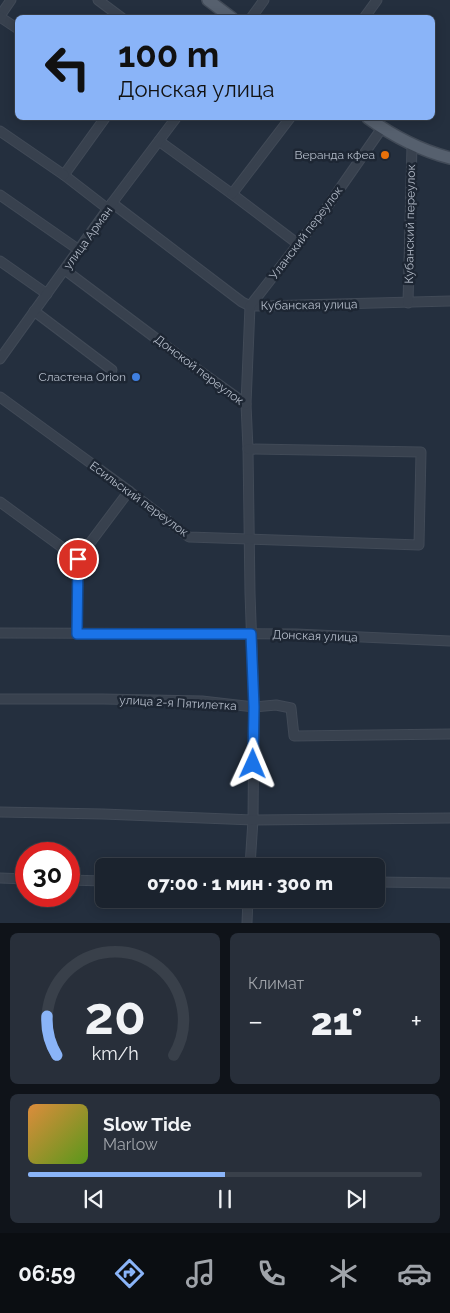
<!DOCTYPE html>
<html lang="ru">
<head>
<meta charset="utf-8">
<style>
	:root { --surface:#1b232e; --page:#282f3a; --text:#f1f3f6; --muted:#a0a4aa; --line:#39404a; --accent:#8ab4f8 }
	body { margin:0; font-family:Raleway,sans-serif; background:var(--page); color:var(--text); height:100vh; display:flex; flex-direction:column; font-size:19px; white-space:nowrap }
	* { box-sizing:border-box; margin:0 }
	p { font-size:16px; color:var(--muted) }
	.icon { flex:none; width:28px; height:28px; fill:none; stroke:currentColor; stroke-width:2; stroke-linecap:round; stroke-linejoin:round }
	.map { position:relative; height:923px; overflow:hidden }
	.side { display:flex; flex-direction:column; gap:10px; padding:10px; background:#0f1319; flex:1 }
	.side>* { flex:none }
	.hud { position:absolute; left:15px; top:15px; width:420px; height:105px; border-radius:8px; box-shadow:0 2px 12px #0003,0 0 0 1px var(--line); background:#8ab4f8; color:#111; overflow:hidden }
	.speed { position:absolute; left:15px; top:842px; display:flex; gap:10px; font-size:25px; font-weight:700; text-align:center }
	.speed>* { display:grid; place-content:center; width:65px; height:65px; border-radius:50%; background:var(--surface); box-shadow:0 2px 12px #0003,0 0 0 1px var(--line); line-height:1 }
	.speed .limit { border:8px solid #d22; background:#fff; color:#111 }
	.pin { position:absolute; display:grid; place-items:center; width:42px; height:42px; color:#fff; margin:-21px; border:2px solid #fff; border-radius:50%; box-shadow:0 1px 5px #0007 }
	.me { position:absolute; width:55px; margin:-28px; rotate:1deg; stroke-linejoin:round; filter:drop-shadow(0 0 4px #0008) }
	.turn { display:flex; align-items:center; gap:18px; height:105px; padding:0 20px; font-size:22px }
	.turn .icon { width:65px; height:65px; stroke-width:2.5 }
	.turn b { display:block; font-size:35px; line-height:42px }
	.big { font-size:38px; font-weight:800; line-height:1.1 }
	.side .tile { flex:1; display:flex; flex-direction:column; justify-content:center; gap:8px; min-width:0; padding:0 18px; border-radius:8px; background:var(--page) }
	.side .dial { align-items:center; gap:0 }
	.dial svg { height:130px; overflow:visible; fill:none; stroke:var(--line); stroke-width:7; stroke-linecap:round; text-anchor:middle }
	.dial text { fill:var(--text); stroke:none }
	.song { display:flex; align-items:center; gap:15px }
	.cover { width:60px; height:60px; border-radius:8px; background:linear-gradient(135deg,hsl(30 70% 55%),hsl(90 70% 35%)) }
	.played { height:5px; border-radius:2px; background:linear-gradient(90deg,var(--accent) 50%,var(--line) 50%) }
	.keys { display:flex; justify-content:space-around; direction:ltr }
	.heat { display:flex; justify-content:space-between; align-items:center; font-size:28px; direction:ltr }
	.side .tiles { flex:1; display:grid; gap:10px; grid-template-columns:1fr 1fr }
	.tile:last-child { grid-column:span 2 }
	.trip { position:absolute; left:95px; top:858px; width:290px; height:50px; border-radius:8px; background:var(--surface); box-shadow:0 2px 12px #0003,0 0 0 1px var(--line); font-weight:800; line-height:50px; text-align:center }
	.menu { display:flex; height:80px; justify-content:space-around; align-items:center; background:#0b0e12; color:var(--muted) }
	.menu .icon { width:35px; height:35px }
	.menu .current { color:var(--accent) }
	.menu b { font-size:22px; color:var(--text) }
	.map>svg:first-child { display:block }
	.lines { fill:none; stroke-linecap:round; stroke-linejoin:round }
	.minor-casing { stroke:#414a57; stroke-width:11 }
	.major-casing { stroke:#414a57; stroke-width:14 }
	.minor { stroke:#38414e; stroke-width:9 }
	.major { stroke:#56606e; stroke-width:11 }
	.route-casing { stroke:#114b97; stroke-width:12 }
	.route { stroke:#1a73e8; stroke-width:9 }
	.food-dot { fill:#e8710a; stroke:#1d2633; stroke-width:2 }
	.shop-dot { fill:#3f7fe0; stroke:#1d2633; stroke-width:2 }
	.labels { text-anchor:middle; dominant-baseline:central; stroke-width:5; stroke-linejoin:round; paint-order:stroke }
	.poi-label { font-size:12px; fill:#b4bcc9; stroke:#1d2633; text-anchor:end }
	.street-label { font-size:12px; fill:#b4bcc9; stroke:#1d2633 }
</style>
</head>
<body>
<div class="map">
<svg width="450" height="923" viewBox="0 0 450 923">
	<rect width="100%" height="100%" fill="#242f3e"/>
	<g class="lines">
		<g class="minor-casing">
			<g id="minor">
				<path d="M98,0L122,18"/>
				<path d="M0,16L11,0"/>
				<path d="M0,17L18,29"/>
				<path d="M251,18L264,0"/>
				<path d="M364,18L377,0"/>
				<path d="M105,118L64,175L108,209"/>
				<path d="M0,131L64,175"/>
				<path d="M159,141L232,194L298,244"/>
				<path d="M232,194L290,118"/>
				<path d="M0,195L79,250"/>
				<path d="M112,203L242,302L250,306H263L450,301"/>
				<path d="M0,261L47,294"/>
				<path d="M65,270L190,364L246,404L248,449L250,593L254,707L253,820L250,866"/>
				<path d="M408,303L412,145"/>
				<path d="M34,311L112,370"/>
				<path d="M0,359L112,203L176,118"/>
				<path d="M0,397L129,491L189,537L419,545L421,452L248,449"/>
				<path d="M246,404L250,306L327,207L382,128"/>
				<path d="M0,502L78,559L129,491"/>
				<path d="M0,633L296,634L450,641"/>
				<path d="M77,634L78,559"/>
				<path d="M0,699H103L202,701L254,707L276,705L291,708L294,736L450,734"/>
				<path d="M0,812L103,814L253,820L450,818"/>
				<path d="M0,878L26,879"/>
				<path d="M69,880L104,881"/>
				<path d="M376,882L450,883"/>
				<path d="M247,923L248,899"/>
			</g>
		</g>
		<g class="major-casing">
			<g id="major">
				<path d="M208,0L232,18"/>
				<path d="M368,118C393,136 419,150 450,158"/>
			</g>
		</g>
		<use href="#minor" class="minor"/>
		<use href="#major" class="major"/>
	</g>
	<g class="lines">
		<g class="route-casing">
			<path id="route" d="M78,559L77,634H251L254,707L253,764"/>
		</g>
		<use href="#route" class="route"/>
	</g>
	<circle class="food-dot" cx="385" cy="155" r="5"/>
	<circle class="shop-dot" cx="136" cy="377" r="5"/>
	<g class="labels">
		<g class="poi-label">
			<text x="375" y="155">Веранда кфеа</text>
			<text x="126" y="377">Сластена Orion</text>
		</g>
		<g class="street-label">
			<text transform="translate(410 224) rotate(-89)">Кубанский переулок</text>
			<text transform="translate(306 233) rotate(-53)">Уланский переулок</text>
			<text transform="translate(88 238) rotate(-54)">улица Арман</text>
			<text transform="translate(309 305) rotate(-1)">Кубанская улица</text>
			<text transform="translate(199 370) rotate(37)">Донской переулок</text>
			<text transform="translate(139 499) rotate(36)">Есильский переулок</text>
			<text transform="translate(315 636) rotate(2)">Донская улица</text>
			<text transform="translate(178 703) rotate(3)">улица 2-я Пятилетка</text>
		</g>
	</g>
</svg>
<div class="speed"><div class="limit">30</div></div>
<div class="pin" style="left:78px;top:559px;background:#d93025"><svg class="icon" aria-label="arrive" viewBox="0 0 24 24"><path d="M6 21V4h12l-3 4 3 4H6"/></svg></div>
<svg class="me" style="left:253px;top:764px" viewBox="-20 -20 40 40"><path d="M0-17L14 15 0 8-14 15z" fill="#1a73e8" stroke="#fff" stroke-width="4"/></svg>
<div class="trip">07:00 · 1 мин · 300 m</div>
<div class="hud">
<div class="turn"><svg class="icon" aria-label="left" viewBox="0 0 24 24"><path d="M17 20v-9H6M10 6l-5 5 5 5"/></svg><div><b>100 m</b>Донская улица</div></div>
</div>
</div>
<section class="side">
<div class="tiles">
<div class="tile dial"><svg viewBox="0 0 100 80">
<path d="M14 69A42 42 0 1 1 86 69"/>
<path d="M14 69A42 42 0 0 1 8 45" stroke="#8ab4f8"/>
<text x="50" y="56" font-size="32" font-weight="700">20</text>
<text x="50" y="72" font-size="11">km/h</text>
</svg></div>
<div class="tile"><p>Климат</p>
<div class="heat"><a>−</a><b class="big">21°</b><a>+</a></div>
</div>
<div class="tile">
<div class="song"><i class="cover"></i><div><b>Slow Tide</b><p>Marlow</p></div></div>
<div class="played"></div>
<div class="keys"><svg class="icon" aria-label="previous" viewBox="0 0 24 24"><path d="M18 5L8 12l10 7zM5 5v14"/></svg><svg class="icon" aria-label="pause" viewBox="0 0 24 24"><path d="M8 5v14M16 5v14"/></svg><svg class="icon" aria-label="next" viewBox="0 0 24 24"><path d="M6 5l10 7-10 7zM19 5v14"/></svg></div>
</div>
</div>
</section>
<nav class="menu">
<b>06:59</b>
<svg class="icon current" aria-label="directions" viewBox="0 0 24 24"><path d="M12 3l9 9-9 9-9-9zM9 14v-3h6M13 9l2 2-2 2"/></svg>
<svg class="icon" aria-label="music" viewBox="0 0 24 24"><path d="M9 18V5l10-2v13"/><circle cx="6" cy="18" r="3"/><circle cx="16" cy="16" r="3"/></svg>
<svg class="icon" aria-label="phone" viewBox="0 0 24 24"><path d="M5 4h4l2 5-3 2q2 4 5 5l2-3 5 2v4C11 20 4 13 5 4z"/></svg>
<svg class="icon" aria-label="climate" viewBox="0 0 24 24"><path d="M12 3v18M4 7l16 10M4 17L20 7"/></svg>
<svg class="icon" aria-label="car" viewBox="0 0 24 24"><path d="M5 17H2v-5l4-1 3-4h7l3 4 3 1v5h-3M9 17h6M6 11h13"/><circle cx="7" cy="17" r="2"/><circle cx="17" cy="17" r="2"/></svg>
</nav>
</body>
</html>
